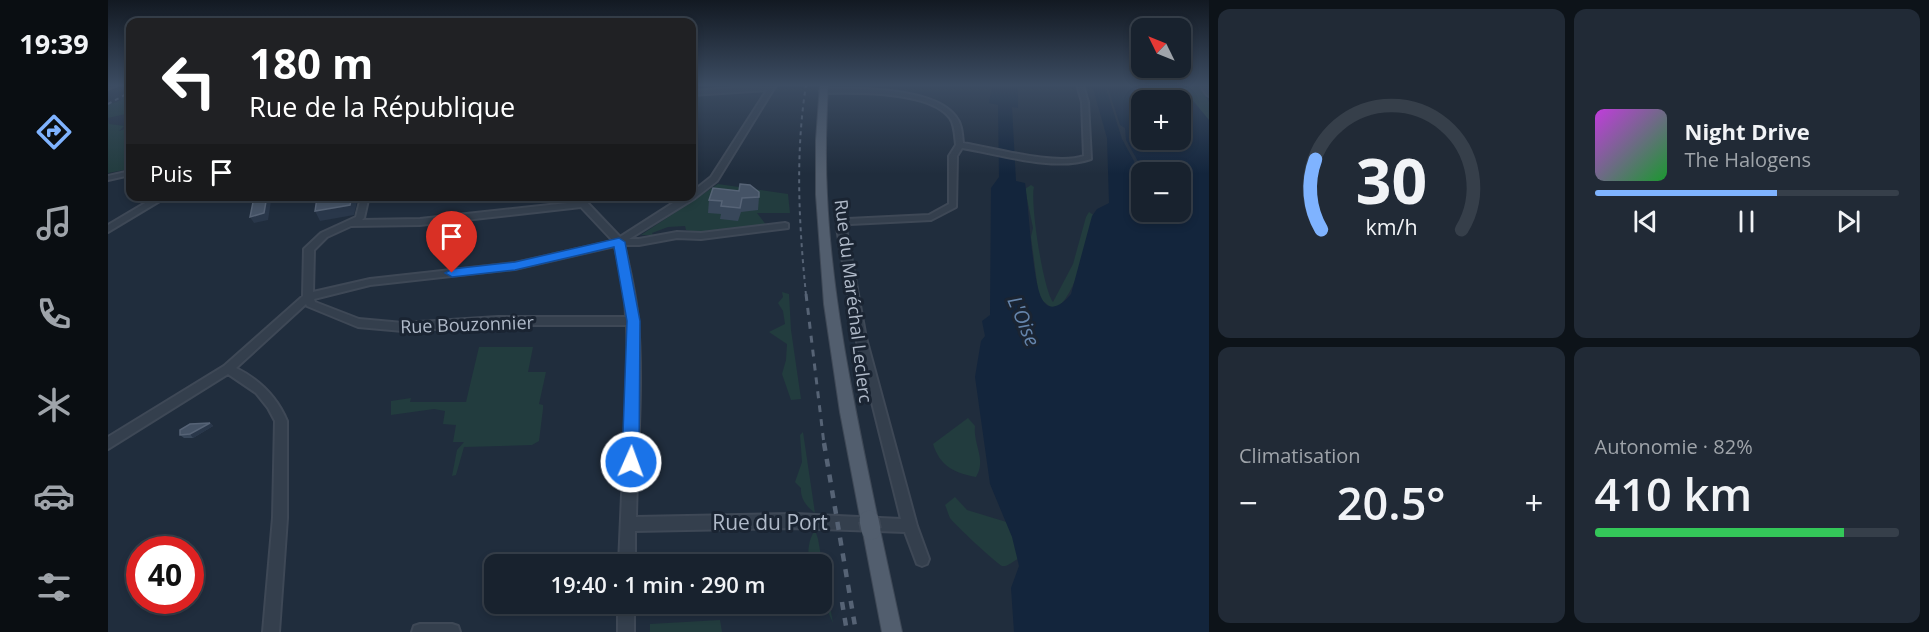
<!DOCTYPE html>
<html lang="fr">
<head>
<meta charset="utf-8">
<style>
	:root { --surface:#18222e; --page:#212a36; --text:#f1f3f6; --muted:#9fa4aa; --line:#363f4a; --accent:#7fb3ff }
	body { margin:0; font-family:"Open Sans",sans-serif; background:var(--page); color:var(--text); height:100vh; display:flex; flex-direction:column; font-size:22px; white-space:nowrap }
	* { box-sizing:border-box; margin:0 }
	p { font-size:20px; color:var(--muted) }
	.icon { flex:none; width:33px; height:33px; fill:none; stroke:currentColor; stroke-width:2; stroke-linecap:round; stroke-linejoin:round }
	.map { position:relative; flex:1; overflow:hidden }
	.sheet { display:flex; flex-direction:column; gap:9px; padding:9px; background:#0d1319; width:720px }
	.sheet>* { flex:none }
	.banner { position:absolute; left:18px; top:18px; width:570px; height:183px; border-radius:12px; box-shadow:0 3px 9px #0003,0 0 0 2px var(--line); background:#202124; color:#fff; overflow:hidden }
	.needle { width:39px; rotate:313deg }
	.fabs { position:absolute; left:1023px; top:18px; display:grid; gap:12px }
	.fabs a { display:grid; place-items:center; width:60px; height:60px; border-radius:12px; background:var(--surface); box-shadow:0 3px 9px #0003,0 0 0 2px var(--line); font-size:30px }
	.speed { position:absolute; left:18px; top:536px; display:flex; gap:12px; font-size:30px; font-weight:700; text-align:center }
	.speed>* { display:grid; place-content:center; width:78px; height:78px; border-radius:50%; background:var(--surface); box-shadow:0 3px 9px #0003,0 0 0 2px var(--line); line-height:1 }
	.speed .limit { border:9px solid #d22; background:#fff; color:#111 }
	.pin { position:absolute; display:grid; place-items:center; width:51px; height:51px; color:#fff; margin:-62px -26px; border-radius:50% 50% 50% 0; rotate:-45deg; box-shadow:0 0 6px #0007 }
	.pin .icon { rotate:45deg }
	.me { position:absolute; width:66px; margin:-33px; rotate:2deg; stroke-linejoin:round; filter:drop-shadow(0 0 4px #0008) }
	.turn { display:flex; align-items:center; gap:21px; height:126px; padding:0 24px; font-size:27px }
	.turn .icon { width:78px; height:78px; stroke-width:2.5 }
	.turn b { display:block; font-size:42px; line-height:51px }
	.then { display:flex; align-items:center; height:57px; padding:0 24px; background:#0003; gap:12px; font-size:22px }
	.big { font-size:45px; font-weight:600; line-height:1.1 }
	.sheet .widget { flex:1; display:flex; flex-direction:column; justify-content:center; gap:9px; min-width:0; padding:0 21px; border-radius:12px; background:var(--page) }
	.sheet .dial { align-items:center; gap:0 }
	.dial svg { height:156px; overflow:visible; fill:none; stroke:var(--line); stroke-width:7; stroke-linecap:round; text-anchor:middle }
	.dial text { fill:var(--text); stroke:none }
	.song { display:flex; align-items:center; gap:18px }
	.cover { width:72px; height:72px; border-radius:9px; background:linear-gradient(135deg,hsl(290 70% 55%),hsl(130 70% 35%)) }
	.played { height:6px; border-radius:3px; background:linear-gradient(90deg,var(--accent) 60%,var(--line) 60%) }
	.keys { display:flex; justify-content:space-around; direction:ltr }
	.heat { display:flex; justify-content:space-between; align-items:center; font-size:33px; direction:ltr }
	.charge { height:9px; border-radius:4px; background:linear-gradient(90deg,#34c759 82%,var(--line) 0) }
	.sheet .tiles { flex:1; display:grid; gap:9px; grid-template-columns:repeat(2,1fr) }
	.trip { position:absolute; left:376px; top:554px; width:348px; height:60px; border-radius:12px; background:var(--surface); box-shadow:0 3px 9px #0003,0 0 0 2px var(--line); font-weight:600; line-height:60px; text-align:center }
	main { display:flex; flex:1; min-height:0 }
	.tab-bar { display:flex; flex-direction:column; width:108px; justify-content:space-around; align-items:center; background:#0a0e12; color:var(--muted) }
	.tab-bar .icon { width:42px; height:42px }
	.tab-bar .selected { color:var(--accent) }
	.tab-bar b { font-size:27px; color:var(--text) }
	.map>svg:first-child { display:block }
	.green { fill:#223c3e }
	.water { fill:#13253c; fill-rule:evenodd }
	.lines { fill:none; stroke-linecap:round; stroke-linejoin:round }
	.minor-casing { stroke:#3e4856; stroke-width:4 }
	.major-casing { stroke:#3e4856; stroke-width:2 }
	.minor { fill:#343f4d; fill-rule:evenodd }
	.major { fill:#525e6e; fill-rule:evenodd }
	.rail-far2 { stroke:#566375; stroke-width:2; stroke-dasharray:4 4; stroke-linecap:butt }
	.rail-far1 { stroke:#566375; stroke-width:3; stroke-dasharray:7 7; stroke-linecap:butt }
	.rail { stroke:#566375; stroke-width:4.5; stroke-dasharray:8 8; stroke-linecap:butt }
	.major-bridge-casing { stroke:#3e4856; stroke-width:22; stroke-linecap:butt }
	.major-bridge { stroke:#525e6e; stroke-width:19 }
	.wall { fill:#38475a }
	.shaded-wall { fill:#29374a }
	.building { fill:#455366; stroke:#566376; stroke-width:1.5 }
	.route { fill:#1a73e8; stroke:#114b97; stroke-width:1.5 }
	.labels { text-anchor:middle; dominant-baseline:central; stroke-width:6; stroke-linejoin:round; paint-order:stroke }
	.street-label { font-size:18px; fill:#b0bac9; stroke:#1a2432 }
	.water-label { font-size:20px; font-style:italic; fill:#6585ac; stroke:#1a2432 }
	.near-street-label { font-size:21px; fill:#b0bac9; stroke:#1a2432 }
</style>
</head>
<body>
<main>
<nav class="tab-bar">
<b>19:39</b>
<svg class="icon selected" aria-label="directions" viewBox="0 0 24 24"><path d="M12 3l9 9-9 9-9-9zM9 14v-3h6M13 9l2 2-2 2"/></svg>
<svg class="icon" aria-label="music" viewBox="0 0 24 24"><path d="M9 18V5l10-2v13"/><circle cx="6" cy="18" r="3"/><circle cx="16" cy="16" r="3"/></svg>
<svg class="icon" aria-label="phone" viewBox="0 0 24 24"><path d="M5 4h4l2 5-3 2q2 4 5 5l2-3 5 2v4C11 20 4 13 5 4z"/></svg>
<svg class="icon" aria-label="climate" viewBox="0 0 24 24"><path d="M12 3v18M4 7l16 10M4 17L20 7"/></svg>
<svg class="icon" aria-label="car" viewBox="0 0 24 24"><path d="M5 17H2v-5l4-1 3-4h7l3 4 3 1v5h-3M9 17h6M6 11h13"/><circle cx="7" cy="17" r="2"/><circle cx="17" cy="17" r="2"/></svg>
<svg class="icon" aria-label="filters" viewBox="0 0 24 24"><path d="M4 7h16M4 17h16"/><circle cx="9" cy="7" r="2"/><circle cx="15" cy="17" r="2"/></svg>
</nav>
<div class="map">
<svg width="1101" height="632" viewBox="0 0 1101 632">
	<rect width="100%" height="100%" fill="#202d3d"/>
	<g class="green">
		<path d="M1071,85H1090L1101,102V120L1093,114Z"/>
		<path d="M22,97V113L0,118V105Z"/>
		<path d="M0,119L1,124L16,126L11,131L22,127V169L0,173Z"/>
		<path d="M610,184L680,194L682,213H649L659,226L665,227L592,233L578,230L577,226L560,227L544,233L545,235H533Z"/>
		<path d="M923,185L926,187C922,203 935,289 945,302L965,264L978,217L981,212L987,216C982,236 966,304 945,309L931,298L923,237L925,228L917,189Z"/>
		<path d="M674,292L681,294L683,330L693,399L683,400L674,374L678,360L679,344L661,332L677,324L675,311L670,303L675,297Z"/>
		<path d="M371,347H425L420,372H438L431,404L435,405V409L431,441L424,445L356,447L348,475L344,476L349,450L356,442H345L348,425L335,424L337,411L326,409L283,415V401L303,398L302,402H358Z"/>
		<path d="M860,418L867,426C865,445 879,460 868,477C846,473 832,466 825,444Z"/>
		<path d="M695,432L707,513C699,507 692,499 693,488L687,482L694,462L692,435Z"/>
		<path d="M847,497L859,510L905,524L910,559C905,561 900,567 894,566C889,564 845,523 842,518C840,514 839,509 837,505Z"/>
		<path d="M707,530L710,539L725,623L714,598V564H702C699,553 700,540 707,530Z"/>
		<path d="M612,620L614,632H542V624Z"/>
	</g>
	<path class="water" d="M884,85H910V108L904,107L908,181L917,183C921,207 924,281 934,299C942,314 955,304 963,294L984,216L989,209L1001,203L999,138L984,85H997L1014,139L1033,174L1034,212H1072V172H1036L1018,140L1017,128L1012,125L999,85H1072L1101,120V632H906L903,588L911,566L904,537L882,484L867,377L873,341L877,336L874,321L882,315L883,188L891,177L890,105L881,103ZM1034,100H1072V140H1034Z"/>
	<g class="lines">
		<g class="minor-casing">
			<g id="minor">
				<path d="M0,85H10L0,89Z"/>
				<path d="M668,85L609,181L587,198L521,239H531L569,232L593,233L677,223L680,224V228L593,239L569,238L531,245H516C522,270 528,296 530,321C535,385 529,452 528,517L687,514L793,519L748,338L729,228L740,219L821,215L841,204V156L848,145C847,136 847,125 842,118C822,91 746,92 715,93L712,91L715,89C749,88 827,87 848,117C854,124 854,135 855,143C886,148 948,166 976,156L974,102L969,85H975L980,102L983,159C946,172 892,154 854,148L849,156L848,207L823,220L742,224L738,229L758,338L809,526L821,559L819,564L814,566L809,564L797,532L687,528L527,531V564H511L520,357L519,325H390L295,331L250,327L199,306L198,304L128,368C152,380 169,397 179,421V518L171,632H155L165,518L167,421L160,408L148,393L120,374L0,449V437L116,366L195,296L196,249L213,233L248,217L252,201L246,196H256L260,200L256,218L254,220L312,219L469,202L464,196H473L512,237L576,196H584V192L603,177L659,90L584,95V91ZM473,207L505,241L407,263L262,279L205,292L206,250L219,237L243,226L312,225ZM507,246L517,293L518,317H390L295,323L251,319L207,302L206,299L262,285L407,269Z"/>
				<path d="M1092,85H1098L1101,89V96L1099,95Z"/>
				<path d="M22,171V175L0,180V176Z"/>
				<path d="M49,196H60L0,232V225Z"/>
				<rect x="510" y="603" width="16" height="29"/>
				<path d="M312,624H344L350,626L352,632H304L306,626Z"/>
			</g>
		</g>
		<g class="major-casing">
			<path id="major" d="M712,85H720C718,122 717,158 719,195C724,305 748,413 770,520L769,523L772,530L794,632H774L732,412L716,304L708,195V140Z"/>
		</g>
		<use href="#minor" class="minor"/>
		<use href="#major" class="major"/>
		<g class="rail-far2">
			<path d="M0,104L22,92"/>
			<path d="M698,295C691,225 687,155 698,85"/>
		</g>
		<path class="rail-far1" d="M698,294L716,444"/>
		<g class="rail">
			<path d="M716,443L748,632"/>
			<path d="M734,602L739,632"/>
		</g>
		<g class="major-bridge-casing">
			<path id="major-bridge" d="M761,520L763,530"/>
		</g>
		<use href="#major-bridge" class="major-bridge"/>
	</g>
	<g class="wall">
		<path d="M631,191L651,197L650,210L633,212L630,221L612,219L613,214L600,213L601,200Z"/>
		<path d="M102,423L105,426L85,438H76L72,435Z"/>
	</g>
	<g class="shaded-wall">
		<path d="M159,196H161L163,201L160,220L146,223L142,217Z"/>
		<path d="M244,196H247L249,202L246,215L212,221L207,211Z"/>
		<path d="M102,423L105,426L85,438L82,434Z"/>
	</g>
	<g class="building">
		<path d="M632,184L642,185L651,192V197L634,198L632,208L613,206L614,201L601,200L605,188L631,191Z"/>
		<path d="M151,196H159L156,213L142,217L145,202Z"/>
		<path d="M217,196H244L242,205L207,211L209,198Z"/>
		<path d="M102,423L82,434L72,435V430L82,424Z"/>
	</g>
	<linearGradient id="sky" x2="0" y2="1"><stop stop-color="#121922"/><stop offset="0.49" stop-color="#3c4c62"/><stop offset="1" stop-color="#3c4c62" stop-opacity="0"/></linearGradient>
	<rect width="1101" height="174" fill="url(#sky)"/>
	<path class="route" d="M511,238L517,242L532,321L531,462L529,467L523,469L517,467L514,462L519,321L506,247L407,270L344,277L337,273L344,269L407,262Z"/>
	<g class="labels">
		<g class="street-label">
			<text transform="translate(746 301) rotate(83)">Rue du Maréchal Leclerc</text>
			<text transform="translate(359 324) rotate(-2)">Rue Bouzonnier</text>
		</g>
		<g class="water-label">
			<text transform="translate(916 321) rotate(67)">L'Oise</text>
		</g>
		<g class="near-street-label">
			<text x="662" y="522">Rue du Port</text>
		</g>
	</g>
</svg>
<div class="fabs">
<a><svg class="needle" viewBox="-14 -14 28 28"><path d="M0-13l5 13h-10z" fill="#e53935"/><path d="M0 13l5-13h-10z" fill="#9fa4aa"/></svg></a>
<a>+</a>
<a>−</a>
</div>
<div class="speed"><div class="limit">40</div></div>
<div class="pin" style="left:344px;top:273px;background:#d93025"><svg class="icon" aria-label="arrive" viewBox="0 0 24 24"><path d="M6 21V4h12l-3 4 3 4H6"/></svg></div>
<svg class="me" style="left:523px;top:462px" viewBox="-20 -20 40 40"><circle r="17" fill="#1a73e8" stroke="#fff" stroke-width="3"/><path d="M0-11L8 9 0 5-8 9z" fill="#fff"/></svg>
<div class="trip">19:40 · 1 min · 290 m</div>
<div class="banner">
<div class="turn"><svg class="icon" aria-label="left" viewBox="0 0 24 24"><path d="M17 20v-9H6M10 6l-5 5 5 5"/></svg><div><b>180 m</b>Rue de la République</div></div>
<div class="then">Puis<svg class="icon" aria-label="arrive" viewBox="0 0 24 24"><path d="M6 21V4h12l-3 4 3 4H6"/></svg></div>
</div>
</div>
<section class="sheet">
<div class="tiles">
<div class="widget dial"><svg viewBox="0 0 100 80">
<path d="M14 69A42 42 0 1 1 86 69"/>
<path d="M14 69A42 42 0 0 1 11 33" stroke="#7fb3ff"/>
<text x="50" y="56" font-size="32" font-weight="700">30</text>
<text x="50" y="72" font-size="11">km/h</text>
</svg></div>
<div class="widget">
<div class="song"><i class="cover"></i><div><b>Night Drive</b><p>The Halogens</p></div></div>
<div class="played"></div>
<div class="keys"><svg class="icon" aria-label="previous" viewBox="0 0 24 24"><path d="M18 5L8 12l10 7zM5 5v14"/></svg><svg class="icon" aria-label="pause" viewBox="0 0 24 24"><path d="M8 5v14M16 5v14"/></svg><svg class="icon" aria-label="next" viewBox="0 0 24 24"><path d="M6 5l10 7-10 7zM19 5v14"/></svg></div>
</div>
<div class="widget"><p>Climatisation</p>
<div class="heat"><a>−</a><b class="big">20.5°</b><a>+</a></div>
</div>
<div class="widget"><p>Autonomie · 82%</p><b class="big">410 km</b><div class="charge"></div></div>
</div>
</section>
</main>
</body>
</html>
